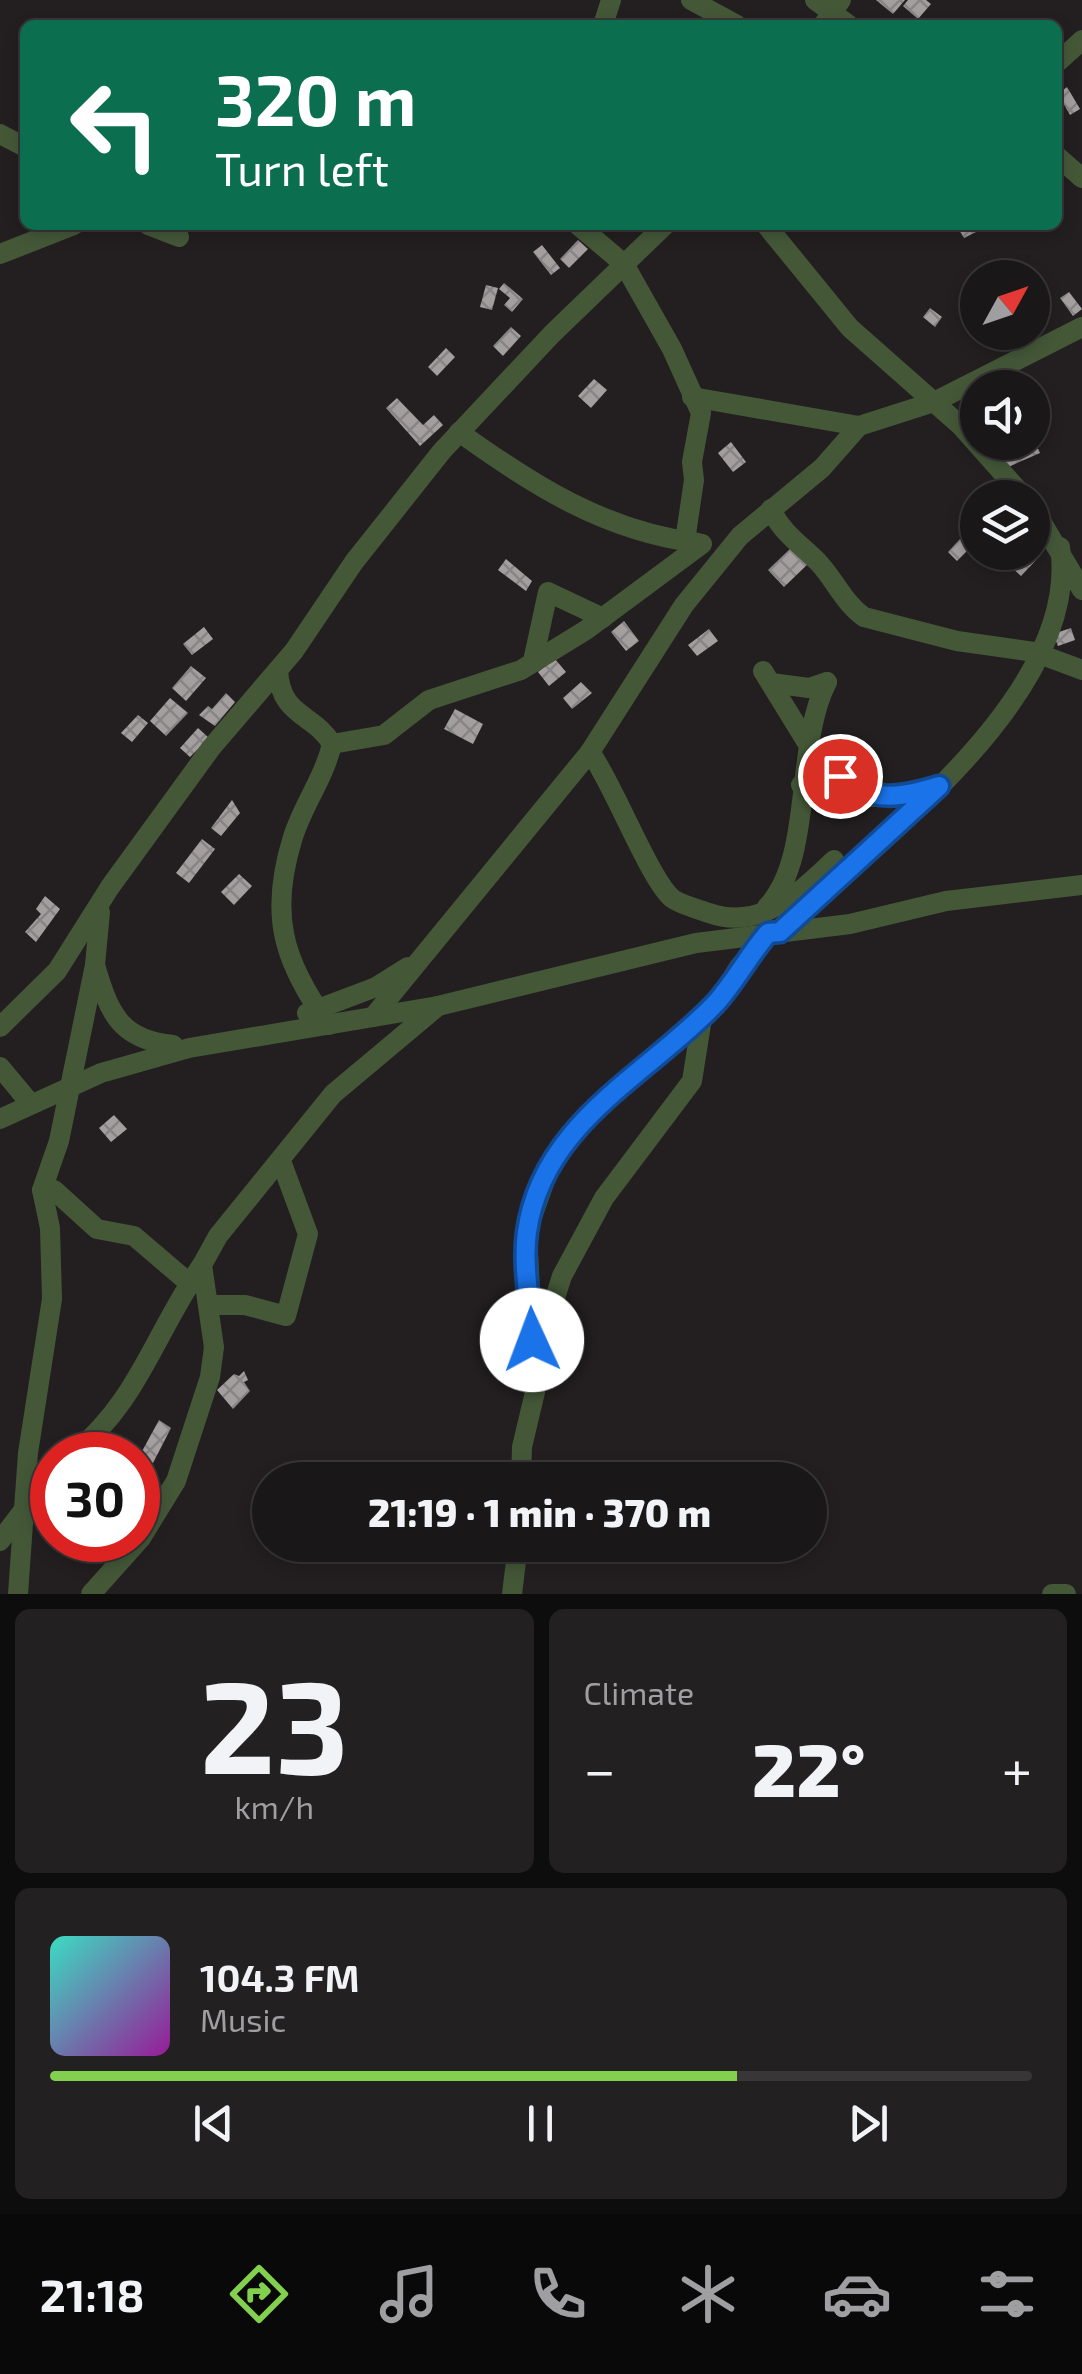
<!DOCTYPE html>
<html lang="en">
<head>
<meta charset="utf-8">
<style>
	:root { --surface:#1a1718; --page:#232021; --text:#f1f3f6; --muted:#9f9fa2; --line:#383637; --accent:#83d04f }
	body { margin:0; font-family:"Exo 2",sans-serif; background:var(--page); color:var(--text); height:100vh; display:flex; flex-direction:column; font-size:38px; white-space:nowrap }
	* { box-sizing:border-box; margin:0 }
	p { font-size:32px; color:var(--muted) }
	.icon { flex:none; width:55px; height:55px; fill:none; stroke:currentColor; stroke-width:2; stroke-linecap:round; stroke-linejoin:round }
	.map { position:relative; height:1594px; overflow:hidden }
	.drawer { display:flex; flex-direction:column; gap:15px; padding:15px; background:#0e0d0d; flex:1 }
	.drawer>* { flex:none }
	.top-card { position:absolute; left:20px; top:20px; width:1042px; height:210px; border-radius:15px; box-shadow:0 5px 15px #0003,0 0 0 2px var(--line); background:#0b6e4f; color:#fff; overflow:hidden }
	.needle { width:65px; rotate:50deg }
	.tools { position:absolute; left:960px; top:260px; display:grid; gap:20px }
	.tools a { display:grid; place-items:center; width:90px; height:90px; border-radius:50%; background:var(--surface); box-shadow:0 5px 15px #0003,0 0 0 2px var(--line); font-size:50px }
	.speed { position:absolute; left:30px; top:1432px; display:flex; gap:20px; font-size:50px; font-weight:700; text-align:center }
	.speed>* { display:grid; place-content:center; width:130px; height:130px; border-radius:50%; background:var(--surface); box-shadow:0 5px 15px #0003,0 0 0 2px var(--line); line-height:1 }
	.speed .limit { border:15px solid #d22; background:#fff; color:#111 }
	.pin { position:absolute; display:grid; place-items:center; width:85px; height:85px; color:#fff; margin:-42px; border:5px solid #fff; border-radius:50%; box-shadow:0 2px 10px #0007 }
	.me { position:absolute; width:110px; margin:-55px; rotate:358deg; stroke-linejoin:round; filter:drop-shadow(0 0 8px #0008) }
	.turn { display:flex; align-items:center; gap:35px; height:210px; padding:0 30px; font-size:45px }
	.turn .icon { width:130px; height:130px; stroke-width:2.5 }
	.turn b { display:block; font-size:70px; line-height:85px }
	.big { font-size:75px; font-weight:800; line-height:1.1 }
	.drawer .widget { flex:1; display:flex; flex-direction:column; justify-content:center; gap:15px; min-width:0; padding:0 35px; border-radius:15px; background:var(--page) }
	.drawer .dial { align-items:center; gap:0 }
	.dial b { font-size:130px; line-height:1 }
	.song { display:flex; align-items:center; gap:30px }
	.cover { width:120px; height:120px; border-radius:15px; background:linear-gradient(135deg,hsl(170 70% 55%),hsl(300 70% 35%)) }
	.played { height:10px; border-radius:5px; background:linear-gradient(90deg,var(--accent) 70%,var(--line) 70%) }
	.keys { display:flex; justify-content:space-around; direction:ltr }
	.heat { display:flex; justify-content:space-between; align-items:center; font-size:55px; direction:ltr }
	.drawer .tiles { flex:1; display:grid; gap:15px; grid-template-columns:1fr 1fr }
	.widget:last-child { grid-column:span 2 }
	.trip { position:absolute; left:252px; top:1462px; width:575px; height:100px; border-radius:50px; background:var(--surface); box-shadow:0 5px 15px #0003,0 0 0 2px var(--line); font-weight:800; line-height:100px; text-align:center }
	.tab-bar { display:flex; height:160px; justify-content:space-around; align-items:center; background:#0a090a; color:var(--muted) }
	.tab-bar .icon { width:70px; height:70px }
	.tab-bar .current { color:var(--accent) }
	.tab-bar b { font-size:45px; color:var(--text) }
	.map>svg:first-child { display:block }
	.building { fill:url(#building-cross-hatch) }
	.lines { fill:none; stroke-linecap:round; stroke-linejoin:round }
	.minor { stroke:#445838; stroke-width:20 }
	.route-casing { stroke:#114b97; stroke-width:25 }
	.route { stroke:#1a73e8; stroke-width:18 }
</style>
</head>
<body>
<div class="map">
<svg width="1082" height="1594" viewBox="0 0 1082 1594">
	<defs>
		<pattern id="building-cross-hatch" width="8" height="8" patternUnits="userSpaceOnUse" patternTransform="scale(2.5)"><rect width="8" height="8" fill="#a49e9f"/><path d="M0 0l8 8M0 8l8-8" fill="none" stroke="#888485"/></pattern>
	</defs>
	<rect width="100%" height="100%" fill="#231f20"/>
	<g class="building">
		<path d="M876,0H905L893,14Z"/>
		<path d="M908,0H926L931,4L918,19L903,6Z"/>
		<path d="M1067,87L1080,109L1070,115L1058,94Z"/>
		<path d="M956,225H978L980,230L964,238Z"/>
		<path d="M578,240L588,249L569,268L560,259Z"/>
		<path d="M542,245L560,268L551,275L533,252Z"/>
		<path d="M504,283L523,299L512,312L504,305L510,298L499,289Z"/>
		<path d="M486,285L498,288L492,310L480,307Z"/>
		<path d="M1069,292L1082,309L1073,316L1060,298Z"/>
		<path d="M930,308L942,317L935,327L923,317Z"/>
		<path d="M511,327L521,336L503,356L493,346Z"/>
		<path d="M446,348L455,357L437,376L428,367Z"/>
		<path d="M594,379L607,390L591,408L578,396Z"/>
		<path d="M397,398L423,425L434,415L443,425L420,446L386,408Z"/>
		<path d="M731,442L746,462L733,472L718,453Z"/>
		<path d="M1023,442H1035L1040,453L1006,468L999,453Z"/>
		<path d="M960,539L970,548L957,561L948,552Z"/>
		<path d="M792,547L809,563L784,587L768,570Z"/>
		<path d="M1032,548L1040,556L1021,576L1009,565L1021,552H1032Z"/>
		<path d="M506,559L532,581L526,591L498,570Z"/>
		<path d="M624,621L639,641L626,651L611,632Z"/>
		<path d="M204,627L213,639L192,655L183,644Z"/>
		<path d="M1071,628L1075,640L1058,646L1053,634Z"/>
		<path d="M709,629L718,641L697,656L688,645Z"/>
		<path d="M555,659L566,672L549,686L538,672Z"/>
		<path d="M191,666L206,678L186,701L172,688Z"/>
		<path d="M581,682L592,693L572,709L563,698Z"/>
		<path d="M226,693L235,702L215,726L199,715L208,706L212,709Z"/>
		<path d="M170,698L188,713L166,736L150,721Z"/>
		<path d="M455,709L483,724L473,744L444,729Z"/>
		<path d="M138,715L148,723L132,742L121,733Z"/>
		<path d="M198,728L209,738L190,757L180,748Z"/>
		<path d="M232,800L240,813L221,836L211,828Z"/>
		<path d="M202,839L215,849L189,883L176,873Z"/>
		<path d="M239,874L252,886L234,905L221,892Z"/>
		<path d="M45,896L60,909L36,942L25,932L41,914L36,909Z"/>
		<path d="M114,1115L127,1129L111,1142L99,1128Z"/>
		<path d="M244,1371L248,1380L244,1382L250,1391L233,1409L217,1390L234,1374L239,1376Z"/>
		<path d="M159,1420L171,1428L153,1463L140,1455Z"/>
	</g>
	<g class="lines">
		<g class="minor">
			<path d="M691,0L737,25"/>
			<path d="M815,0L849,25"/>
			<path d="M603,25L611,0"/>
			<path d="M823,25L841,0"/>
			<path d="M1058,62L1082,40"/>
			<path d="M0,134L25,147"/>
			<path d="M1058,157L1082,178"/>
			<path d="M148,225L179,237"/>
			<path d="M578,225L624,264L672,349L701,413L692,462L694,480L685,541"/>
			<path d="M766,225L850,328L961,426L1025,498"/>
			<path d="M0,254L74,225"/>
			<path d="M692,397L859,426"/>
			<path d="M459,432C534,486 605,531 698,543"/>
			<path d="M1032,506L1082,590"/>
			<path d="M771,509C781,532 801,545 818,562C835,580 844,603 864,617L957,641L1034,652L1082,670"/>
			<path d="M533,661L548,592L603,618"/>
			<path d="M278,670C280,717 314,713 332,744"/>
			<path d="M763,671L822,767L864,794"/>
			<path d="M771,683L809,688L827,682"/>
			<path d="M332,744L384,735L429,700L521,670L586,630L702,544"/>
			<path d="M590,752C613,783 651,883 673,899C682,905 698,909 709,913C760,931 798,894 834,860"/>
			<path d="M801,785C827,804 900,798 930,788"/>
			<path d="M767,907C814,858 794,746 827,682"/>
			<path d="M780,932C877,842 1082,693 1060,547"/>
			<path d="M95,965C109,1013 120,1040 173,1045"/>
			<path d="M307,1013L376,987L408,967"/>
			<path d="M373,1017L590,752L684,605L740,536L822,468L859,426L934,402L1082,327"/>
			<path d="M329,1025C282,961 269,913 293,837C303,805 324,778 332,744"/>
			<path d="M0,1027L57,971L110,887L211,748L294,651L354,562L442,451L552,334L665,225"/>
			<path d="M0,1067L30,1103"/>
			<path d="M0,1119L101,1073L189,1048L438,1006L696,943L850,924L946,901L1082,885"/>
			<path d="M42,1190H54L97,1229L134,1236L189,1283"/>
			<path d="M209,1305H245L286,1316L308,1234L281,1161"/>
			<path d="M539,1348L562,1276L604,1198L692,1081L702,1018"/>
			<path d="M72,1455C139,1401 154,1334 202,1265"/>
			<path d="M521,1480L522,1447L535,1392L527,1231L554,1155L590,1113L717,1002L739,967L768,933"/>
			<path d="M0,1541L52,1473"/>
			<path d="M18,1594L28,1453L52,1299L50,1228L42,1190L59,1141L95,965L100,912"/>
			<path d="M91,1594L141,1538L176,1481L210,1377L214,1347L202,1265L218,1236L333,1094L438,1006"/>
			<path d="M512,1594L518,1545"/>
			<path d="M1052,1594H1066"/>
		</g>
	</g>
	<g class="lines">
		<g class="route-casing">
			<path id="route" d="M532,1340C531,1305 522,1266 527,1232C542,1124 644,1077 713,1006C731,988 749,955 768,933L780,932L939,786C900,798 872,803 840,776"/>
		</g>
		<use href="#route" class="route"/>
	</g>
</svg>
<div class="tools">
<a><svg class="needle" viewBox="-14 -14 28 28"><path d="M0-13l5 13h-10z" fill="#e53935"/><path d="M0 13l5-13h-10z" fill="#9f9fa2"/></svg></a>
<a><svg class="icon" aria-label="sound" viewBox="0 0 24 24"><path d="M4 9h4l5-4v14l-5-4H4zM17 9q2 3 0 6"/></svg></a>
<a><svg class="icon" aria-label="layers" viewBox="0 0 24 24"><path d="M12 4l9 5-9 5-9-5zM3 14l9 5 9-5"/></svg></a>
</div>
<div class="speed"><div class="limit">30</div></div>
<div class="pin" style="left:840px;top:776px;background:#d93025"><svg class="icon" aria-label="arrive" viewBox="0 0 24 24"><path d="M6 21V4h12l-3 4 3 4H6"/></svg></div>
<svg class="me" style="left:532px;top:1340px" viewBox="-20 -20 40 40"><circle r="19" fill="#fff"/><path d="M0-13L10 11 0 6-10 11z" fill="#1a73e8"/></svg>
<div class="trip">21:19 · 1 min · 370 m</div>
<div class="top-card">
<div class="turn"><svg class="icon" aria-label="left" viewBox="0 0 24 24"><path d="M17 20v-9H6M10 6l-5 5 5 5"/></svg><div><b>320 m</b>Turn left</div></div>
</div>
</div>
<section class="drawer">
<div class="tiles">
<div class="widget dial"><b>23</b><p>km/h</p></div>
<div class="widget"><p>Climate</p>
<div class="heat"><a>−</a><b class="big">22°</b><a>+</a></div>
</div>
<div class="widget">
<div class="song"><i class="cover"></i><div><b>104.3 FM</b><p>Music</p></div></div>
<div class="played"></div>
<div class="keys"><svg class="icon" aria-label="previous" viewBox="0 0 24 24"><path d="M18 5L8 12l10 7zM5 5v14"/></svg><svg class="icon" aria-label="pause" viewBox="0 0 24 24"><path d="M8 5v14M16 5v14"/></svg><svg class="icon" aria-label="next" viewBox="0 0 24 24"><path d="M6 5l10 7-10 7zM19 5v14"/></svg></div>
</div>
</div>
</section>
<nav class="tab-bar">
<b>21:18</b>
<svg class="icon current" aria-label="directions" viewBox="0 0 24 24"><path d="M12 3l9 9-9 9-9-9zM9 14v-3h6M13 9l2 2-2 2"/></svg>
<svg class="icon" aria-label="music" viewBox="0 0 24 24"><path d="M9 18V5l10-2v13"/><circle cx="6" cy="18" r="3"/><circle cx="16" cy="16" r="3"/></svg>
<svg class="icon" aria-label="phone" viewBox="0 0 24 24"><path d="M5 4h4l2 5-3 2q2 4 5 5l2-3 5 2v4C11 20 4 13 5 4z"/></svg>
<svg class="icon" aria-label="climate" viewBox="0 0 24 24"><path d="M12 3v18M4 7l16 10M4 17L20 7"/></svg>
<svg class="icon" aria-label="car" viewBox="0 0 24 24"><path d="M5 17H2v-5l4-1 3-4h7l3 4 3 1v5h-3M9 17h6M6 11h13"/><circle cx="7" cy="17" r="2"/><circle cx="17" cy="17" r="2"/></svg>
<svg class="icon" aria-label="filters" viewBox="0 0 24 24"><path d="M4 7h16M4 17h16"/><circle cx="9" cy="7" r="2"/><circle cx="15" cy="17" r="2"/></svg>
</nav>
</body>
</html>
